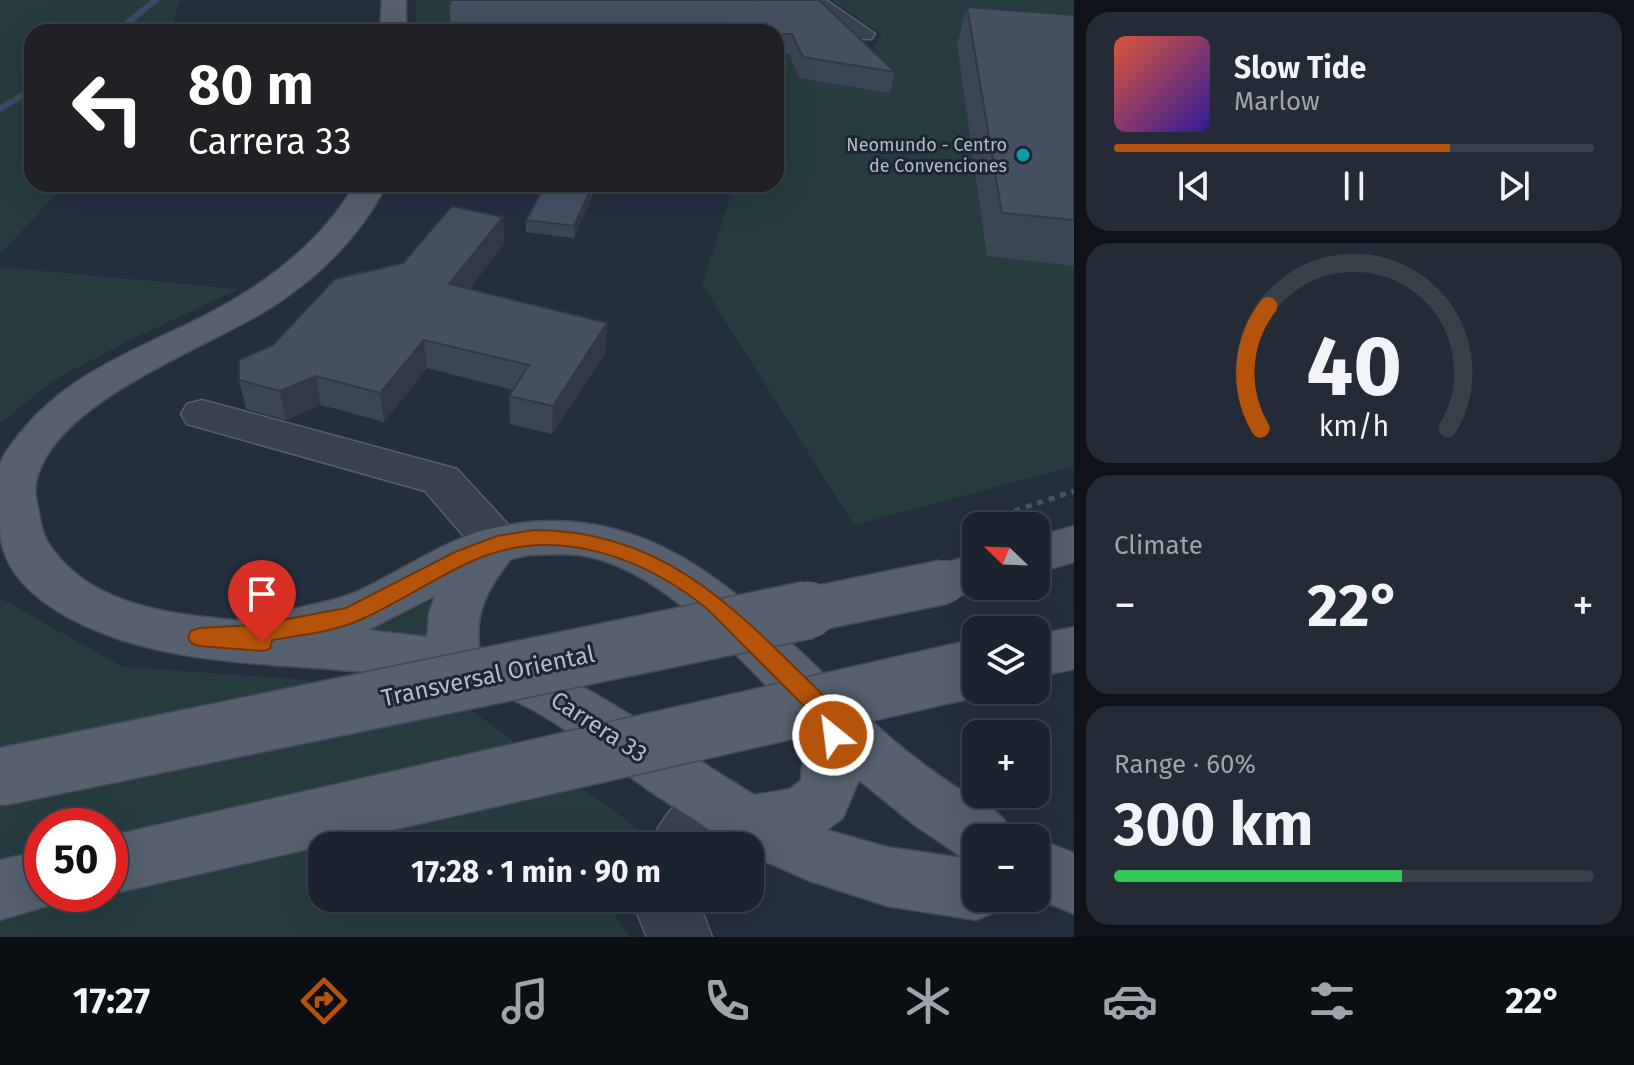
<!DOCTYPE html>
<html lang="en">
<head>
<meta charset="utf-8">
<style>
	:root { --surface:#1b232e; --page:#242b36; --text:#f1f3f6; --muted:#a0a4aa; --line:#39404a; --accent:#b45309 }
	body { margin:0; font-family:"Fira Sans",sans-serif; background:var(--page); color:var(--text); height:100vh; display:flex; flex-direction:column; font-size:30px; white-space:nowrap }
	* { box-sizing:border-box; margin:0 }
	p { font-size:26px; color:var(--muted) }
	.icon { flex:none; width:44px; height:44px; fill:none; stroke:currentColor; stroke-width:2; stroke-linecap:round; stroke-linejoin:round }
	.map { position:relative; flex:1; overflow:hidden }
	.details { display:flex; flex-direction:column; gap:12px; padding:12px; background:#0f1319; width:560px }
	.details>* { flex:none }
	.banner { position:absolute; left:24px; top:24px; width:760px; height:168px; border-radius:24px; box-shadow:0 8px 32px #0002,0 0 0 2px var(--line); background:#202124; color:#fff; overflow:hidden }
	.needle { width:52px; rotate:293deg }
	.fabs { position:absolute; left:962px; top:512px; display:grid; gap:16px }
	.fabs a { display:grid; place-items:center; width:88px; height:88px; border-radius:16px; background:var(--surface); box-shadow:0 8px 32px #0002,0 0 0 2px var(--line); font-size:40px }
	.speed { position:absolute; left:24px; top:808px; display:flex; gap:16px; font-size:40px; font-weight:700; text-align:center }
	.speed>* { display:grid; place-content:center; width:104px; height:104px; border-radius:50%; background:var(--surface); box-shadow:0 8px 32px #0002,0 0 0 2px var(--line); line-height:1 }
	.speed .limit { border:12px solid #d22; background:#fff; color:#111 }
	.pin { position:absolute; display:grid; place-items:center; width:68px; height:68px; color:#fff; margin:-82px -34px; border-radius:50% 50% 50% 0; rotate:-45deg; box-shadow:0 0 8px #0007 }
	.pin .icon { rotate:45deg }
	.me { position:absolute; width:88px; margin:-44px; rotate:331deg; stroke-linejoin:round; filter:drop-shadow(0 0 6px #0008) }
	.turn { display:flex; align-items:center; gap:28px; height:168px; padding:0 32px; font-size:36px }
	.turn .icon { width:104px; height:104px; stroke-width:2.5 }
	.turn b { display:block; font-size:56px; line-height:68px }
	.big { font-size:60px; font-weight:700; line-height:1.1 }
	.details .tile { flex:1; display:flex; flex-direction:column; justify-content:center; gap:12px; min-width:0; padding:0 28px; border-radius:24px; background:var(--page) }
	.details .dial { align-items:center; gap:0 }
	.dial svg { height:208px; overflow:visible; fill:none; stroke:var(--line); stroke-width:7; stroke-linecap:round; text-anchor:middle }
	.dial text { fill:var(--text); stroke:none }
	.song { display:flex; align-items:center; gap:24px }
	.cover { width:96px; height:96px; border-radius:12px; background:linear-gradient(135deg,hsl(10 70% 55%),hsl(250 70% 35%)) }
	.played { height:8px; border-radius:4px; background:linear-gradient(90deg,var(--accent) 70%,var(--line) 70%) }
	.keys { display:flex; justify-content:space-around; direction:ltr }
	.heat { display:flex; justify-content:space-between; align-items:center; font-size:44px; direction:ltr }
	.charge { height:12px; border-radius:6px; background:linear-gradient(90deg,#34c759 60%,var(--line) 0) }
	.trip { position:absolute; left:308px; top:832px; width:456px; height:80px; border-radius:24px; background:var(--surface); box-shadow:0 8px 32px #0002,0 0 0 2px var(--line); font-weight:700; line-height:80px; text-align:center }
	.dock { display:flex; height:128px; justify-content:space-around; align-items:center; background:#0b0e12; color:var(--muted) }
	.dock .icon { width:56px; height:56px }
	.dock .current { color:var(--accent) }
	.dock b { font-size:36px; color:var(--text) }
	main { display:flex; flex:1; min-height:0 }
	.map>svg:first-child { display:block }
	.green { fill:#263c3f; fill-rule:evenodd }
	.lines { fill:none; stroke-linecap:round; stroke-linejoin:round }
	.stream { fill:#394c67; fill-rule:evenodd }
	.minor-casing { stroke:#565f6c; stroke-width:3 }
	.major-casing { stroke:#414a57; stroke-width:3 }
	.path { stroke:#44595c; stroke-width:5; stroke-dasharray:6 6; stroke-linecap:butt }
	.minor { fill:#38414e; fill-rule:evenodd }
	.major { fill:#56606e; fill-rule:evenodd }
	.major-bridge-far1-casing { stroke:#414a57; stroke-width:47; stroke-linecap:butt }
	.major-bridge-casing { stroke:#414a57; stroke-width:60; stroke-linecap:butt }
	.major-bridge-far1 { stroke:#56606e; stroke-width:44 }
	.major-bridge { stroke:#56606e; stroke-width:57 }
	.wall { fill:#3b4654 }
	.shaded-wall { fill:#303945 }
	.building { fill:#455162; stroke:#303945; stroke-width:2 }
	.route { fill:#b45309; stroke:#753606; stroke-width:2 }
	.culture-dot { fill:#0f9aa8; stroke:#1d2633; stroke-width:3 }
	.labels { text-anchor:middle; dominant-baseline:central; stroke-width:6; stroke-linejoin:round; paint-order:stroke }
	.far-poi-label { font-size:18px; fill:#b4bcc9; stroke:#1d2633; text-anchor:end }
	.near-street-label { font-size:24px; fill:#b4bcc9; stroke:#1d2633 }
</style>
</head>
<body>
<main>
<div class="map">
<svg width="1074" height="937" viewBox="0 0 1074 937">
	<rect width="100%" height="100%" fill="#242f3e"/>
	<g class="green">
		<path d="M0,0H180L170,32H32V184H66L0,254Z"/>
		<path d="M416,0H680L614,32H416Z"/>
		<path d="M832,0H1074V466L854,525L702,284L735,184H776V55H789L799,78L853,87L881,34Z"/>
		<path d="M0,267L239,289L130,340L52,381L0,424Z"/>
		<path d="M0,598L123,667L295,679L456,700L646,834L638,846H322V898H616L613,913L630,937H0ZM42,826H110V894H42Z"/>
		<path d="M432,601L436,642L350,631Z"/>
	</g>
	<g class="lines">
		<g class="stream">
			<path d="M151,0H160L122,32H111Z"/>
			<path d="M32,86V93L0,112V105Z"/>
		</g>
		<g class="minor-casing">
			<g id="minor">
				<path d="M798,0H826L875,34L871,39H853Z"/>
				<path d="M202,400L457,469L514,531L521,543L514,555L497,561L480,555L425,491L187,424L181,414L187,404Z"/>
				<path d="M716,776L737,784L745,803L737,822L717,846H649C662,816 685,788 716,776Z"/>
				<path d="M635,898H697L712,937H647L634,906Z"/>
			</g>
		</g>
		<g class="major-casing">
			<g id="major">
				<path d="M382,0H406V32H380Z"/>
				<path d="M355,184H387C362,233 324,272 278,303C214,347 53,399 36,483C34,493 37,504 39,513C41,525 44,538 51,547C96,612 189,616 260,622L263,617C294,606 326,605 356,592C401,572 444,539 493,528C661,490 761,616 871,720C897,745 926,767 956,787C971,797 989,805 1002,817C1007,822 1010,831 1013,838H976V898H1004L998,911L976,920L887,906L810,881L750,855V846L725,843C703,822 672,807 647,789C604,759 564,724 517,702C477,684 428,679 384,674C297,664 206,667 121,640C71,623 0,589 0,527C0,508 0,485 0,466C2,454 14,441 21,432C77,363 160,343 233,300C282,271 327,233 355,184ZM529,555C545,555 562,553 578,555C662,565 750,669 805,727L801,780L790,789L754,795C661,739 587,673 479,647C475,610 489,587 511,559ZM435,596L429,613L427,637L368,630ZM859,780L913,824L963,858L887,847L827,830L843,818Z"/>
				<path d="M1074,526V562L1036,573V537Z"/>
				<path d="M976,553V586H990L944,601L927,595L920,582L927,569Z"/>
				<path d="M1074,627V669L1036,677V635Z"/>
				<path d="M1035,838H1036L1074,853V914L1036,898Z"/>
				<path d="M42,850V894H67L64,901L0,920V860Z"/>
			</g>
		</g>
		<path class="path" d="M969,526L1074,491"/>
		<use href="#minor" class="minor"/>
		<use href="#major" class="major"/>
		<g class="major-bridge-far1-casing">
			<path id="major-bridge-far1" d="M798,612L944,582"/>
		</g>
		<g class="major-bridge-casing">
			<g id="major-bridge">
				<path d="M0,777L808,610"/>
				<path d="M110,865L976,668"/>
			</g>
		</g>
		<use href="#major-bridge-far1" class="major-bridge-far1"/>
		<use href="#major-bridge" class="major-bridge"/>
	</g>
	<g class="wall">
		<path d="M819,0L895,72L890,93L799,78L789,54H776V32Z"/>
		<path d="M967,7L1074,15V266L987,256L957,44Z"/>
		<path d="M595,190L574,238L526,232V220Z"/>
		<path d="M503,217L504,244L469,289L606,352L552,434L510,424L509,396L513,390L427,368L384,422L321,405L286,420L246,409L239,380L403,263Z"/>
	</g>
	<g class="shaded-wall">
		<path d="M593,184H595V190L574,238V226Z"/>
		<path d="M503,217L504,244L450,312L449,284Z"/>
		<path d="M607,323L606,352L552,434L553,406Z"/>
		<path d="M424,340L427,368L384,422L380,393Z"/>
		<path d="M316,376L321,405L286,420L280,391Z"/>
	</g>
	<g class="building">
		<path d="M451,0H819L895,72L803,57L792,34H776V32H450L449,6Z"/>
		<path d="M967,7L1074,15V220L1002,213Z"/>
		<path d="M546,184H593L574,226L526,220Z"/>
		<path d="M452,206L503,217L449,284L607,323L553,406L509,396L529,365L424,340L380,393L316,376L280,391L239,380V360L273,345L335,279L403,263Z"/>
	</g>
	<path class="route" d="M534,530C674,530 747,622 840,712L844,735L841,742L833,745L825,742L821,723C793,695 766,668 739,641C726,628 714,614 700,603C633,552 547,525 468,563C431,580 397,604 360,620C333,632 301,635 272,640L270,649L262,651L199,646L191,643L188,637L191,631L199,628L256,625L346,608L455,552L497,536Z"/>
	<circle class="culture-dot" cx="1023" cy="155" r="8"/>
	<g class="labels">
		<g class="far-poi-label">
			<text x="1007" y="145">Neomundo - Centro<tspan x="1007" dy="21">de Convenciones</tspan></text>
		</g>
		<g class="near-street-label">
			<text transform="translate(488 676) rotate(-12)">Transversal Oriental</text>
			<text transform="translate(599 727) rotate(33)">Carrera 33</text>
		</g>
	</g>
</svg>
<div class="fabs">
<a><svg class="needle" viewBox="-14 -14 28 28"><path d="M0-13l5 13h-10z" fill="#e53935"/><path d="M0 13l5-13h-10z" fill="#a0a4aa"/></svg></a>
<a><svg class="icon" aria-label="layers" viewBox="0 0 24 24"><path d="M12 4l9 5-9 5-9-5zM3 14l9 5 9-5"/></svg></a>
<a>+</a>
<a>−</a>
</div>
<div class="speed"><div class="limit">50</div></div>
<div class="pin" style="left:262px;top:642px;background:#d93025"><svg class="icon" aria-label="arrive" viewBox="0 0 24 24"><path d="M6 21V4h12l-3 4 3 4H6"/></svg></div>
<svg class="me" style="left:833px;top:735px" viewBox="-20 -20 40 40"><circle r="17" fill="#b45309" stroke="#fff" stroke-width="3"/><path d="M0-11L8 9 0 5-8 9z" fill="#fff"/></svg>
<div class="trip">17:28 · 1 min · 90 m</div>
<div class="banner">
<div class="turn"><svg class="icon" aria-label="left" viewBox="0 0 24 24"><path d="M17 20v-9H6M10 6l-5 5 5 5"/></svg><div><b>80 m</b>Carrera 33</div></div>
</div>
</div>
<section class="details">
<div class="tile">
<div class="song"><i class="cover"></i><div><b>Slow Tide</b><p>Marlow</p></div></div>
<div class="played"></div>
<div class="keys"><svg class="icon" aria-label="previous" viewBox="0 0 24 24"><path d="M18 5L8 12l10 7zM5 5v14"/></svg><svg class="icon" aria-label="pause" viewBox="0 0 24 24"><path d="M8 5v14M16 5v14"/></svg><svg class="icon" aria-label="next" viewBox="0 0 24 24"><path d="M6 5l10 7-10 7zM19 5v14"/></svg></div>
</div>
<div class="tile dial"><svg viewBox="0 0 100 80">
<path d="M14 69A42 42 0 1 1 86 69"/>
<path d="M14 69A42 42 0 0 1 17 22" stroke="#b45309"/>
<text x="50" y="56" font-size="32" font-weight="700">40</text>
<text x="50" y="72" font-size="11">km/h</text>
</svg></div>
<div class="tile"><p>Climate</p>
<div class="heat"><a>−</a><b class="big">22°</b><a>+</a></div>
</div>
<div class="tile"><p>Range · 60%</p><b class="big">300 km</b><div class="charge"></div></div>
</section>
</main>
<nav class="dock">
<b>17:27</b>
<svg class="icon current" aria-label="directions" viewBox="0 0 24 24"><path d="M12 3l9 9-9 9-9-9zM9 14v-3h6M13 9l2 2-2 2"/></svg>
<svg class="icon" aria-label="music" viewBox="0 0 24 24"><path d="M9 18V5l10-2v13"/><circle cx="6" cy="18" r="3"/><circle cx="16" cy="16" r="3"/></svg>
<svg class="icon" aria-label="phone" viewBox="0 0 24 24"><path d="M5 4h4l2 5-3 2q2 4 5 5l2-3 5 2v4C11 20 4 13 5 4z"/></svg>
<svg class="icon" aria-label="climate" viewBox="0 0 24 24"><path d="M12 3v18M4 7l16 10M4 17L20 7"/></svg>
<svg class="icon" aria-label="car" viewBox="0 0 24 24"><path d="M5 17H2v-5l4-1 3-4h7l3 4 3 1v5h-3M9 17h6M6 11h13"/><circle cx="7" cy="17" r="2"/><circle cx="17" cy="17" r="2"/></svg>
<svg class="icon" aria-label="filters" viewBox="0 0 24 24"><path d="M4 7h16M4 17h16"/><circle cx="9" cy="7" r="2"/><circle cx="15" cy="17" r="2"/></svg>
<b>22°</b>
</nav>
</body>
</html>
